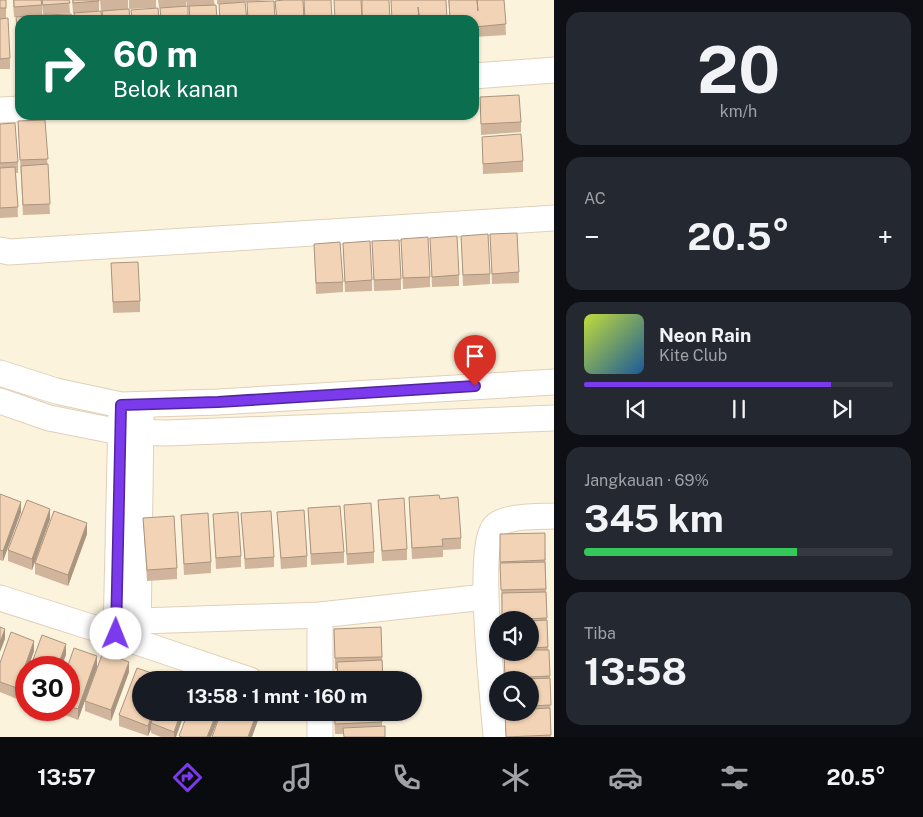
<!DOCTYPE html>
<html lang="id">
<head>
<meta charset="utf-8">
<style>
	:root { --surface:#171b24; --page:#242831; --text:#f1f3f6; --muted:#9ea1a6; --line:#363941; --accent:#7c3aed }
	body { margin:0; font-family:"Public Sans",sans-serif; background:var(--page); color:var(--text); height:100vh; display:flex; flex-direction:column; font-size:19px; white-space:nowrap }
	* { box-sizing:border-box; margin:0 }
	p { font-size:16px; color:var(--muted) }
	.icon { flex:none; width:28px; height:28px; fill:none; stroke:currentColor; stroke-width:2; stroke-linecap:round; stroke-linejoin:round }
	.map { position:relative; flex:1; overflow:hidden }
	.drawer { display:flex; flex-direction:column; gap:12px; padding:12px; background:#0d0f14; width:369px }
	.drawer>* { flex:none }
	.hud { position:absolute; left:15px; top:15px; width:464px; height:105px; border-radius:15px; box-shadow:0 1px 4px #0004; background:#0b6e4f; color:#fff; overflow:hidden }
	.tools { position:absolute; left:489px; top:611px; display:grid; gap:10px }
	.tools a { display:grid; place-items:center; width:50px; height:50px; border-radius:50%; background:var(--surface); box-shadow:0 1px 4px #0004; font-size:25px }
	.speed { position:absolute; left:15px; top:656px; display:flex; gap:10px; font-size:25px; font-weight:700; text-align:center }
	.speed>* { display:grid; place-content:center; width:65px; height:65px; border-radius:50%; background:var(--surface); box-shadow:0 1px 4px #0004; line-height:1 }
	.speed .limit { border:8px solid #d22; background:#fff; color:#111 }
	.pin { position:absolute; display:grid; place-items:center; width:42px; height:42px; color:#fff; margin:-51px -21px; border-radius:50% 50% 50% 0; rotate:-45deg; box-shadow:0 0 5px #0007 }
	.pin .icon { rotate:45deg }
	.me { position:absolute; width:55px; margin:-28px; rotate:1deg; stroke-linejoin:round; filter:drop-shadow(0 0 4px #0008) }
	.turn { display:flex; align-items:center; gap:18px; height:105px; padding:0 15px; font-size:22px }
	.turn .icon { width:65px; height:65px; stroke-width:2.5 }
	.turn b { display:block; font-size:35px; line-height:42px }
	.big { font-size:38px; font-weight:700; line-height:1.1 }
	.drawer .tile { flex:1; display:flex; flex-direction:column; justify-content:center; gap:8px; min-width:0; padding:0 18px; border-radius:15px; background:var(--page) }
	.drawer .dial { align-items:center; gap:0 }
	.dial b { font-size:65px; line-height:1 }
	.song { display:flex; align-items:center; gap:15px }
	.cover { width:60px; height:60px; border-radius:8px; background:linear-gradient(135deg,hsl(70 70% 55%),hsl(210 70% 35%)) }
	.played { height:5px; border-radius:2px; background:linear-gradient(90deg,var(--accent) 80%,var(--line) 80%) }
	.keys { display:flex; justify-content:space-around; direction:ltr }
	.heat { display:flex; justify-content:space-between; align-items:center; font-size:28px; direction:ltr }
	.charge { height:8px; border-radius:4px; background:linear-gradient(90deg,#34c759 69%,var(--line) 0) }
	.trip { position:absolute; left:132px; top:671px; width:290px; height:50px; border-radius:25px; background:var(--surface); box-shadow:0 1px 4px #0004; font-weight:700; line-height:50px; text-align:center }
	.dock { display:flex; height:80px; justify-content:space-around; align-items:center; background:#090b0e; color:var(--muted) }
	.dock .icon { width:35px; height:35px }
	.dock .on { color:var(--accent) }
	.dock b { font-size:22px; color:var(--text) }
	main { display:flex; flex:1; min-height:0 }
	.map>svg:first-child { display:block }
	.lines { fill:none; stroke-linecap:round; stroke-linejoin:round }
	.minor-casing { stroke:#e0d0ba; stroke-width:27 }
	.minor { stroke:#fff; stroke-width:25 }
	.wall { fill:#d0b59c }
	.shaded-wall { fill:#a9947f }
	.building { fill:#f2d3b5; stroke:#a9947f }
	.route-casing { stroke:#51269a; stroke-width:12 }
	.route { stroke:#7c3aed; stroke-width:9 }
</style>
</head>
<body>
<main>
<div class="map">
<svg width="555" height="737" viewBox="0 0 555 737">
	<rect width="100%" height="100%" fill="#fcf3dd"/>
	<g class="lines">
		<g class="minor-casing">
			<g id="minor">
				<path d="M474,76L555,70"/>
				<path d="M0,110L20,109"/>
				<path d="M0,250L9,252L555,218"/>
				<path d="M0,373L56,391L121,405L218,402L555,382"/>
				<path d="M0,401L49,418L120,432L167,433L555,418"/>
				<path d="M0,598L116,635L250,680"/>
				<path d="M320,615V680"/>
				<path d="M117,619L139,621L320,615L485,597"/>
				<path d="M116,635L121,415"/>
				<path d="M138,637L141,417"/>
				<path d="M320,712V737"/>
				<path d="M496,737C494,703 475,546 495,526C507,515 539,517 555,516"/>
			</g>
		</g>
		<use href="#minor" class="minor"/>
	</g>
	<g class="wall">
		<path d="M0,0L6,8V19L10,58V69H0Z"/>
		<path d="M13,0H69L70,13L43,15L42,4V15L20,20V67H19L16,17H14Z"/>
		<path d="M72,0H99V11L102,20H74V13H73Z"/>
		<path d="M100,0H128V9H129V0H156V8L129,9L102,20V11L126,10L101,11Z"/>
		<path d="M158,0H186V6H187L186,0H214L217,20H189V6H188V20H161L160,8L185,6L159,8Z"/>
		<path d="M217,0H272L217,4Z"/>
		<path d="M448,0H504L506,35L474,37V20H450Z"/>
		<path d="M480,97L521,122V132L481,135Z"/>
		<path d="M45,120L50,214L23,215L18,121Z"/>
		<path d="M0,124L18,162V173H16L18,217L0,218Z"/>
		<path d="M482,137L523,161V172L483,174Z"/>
		<path d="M490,234L519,272V283L492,284Z"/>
		<path d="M461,236L490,274V284L463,286Z"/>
		<path d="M430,238L459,275V286L432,287Z"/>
		<path d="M401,239L430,277V287L403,289Z"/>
		<path d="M372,241L401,279V290L374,291Z"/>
		<path d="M343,243L372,280V291L345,292Z"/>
		<path d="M314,244L343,282V292L316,294Z"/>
		<path d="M111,263L140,301V312L113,313Z"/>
		<path d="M0,494L21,512L3,561L0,560Z"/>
		<path d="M409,497L440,499L461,538V549L443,550V557L412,559Z"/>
		<path d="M378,500L407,549V560L382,561Z"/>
		<path d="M344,505L374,552V563L347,565Z"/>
		<path d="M308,508L344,552V563L311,565Z"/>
		<path d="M277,512L307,556V567L281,569Z"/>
		<path d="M241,513L274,557V567L245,569Z"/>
		<path d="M213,514L241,556V567L216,569Z"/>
		<path d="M181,515L211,562V573L184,575Z"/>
		<path d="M143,518L177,568V579L147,581Z"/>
		<path d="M50,519L32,570L8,561V550Z"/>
		<path d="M545,533L547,629L550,676L551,737H506L505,712H530V680H505L504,659H503V652H530V620H502L500,534Z"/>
		<path d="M87,534L68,586L35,574V563Z"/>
		<path d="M381,627L383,680H337V669H335L334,629Z"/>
		<path d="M34,651L28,668H26V674L17,699L0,692V663Z"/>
		<path d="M97,667L78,720L54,711V710H69V668Z"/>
		<path d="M129,672L111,721L85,711V701Z"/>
		<path d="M26,678V696L24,695V685Z"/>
		<path d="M166,680L141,712H185L176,737H161L151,733V729L148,736L119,726V715Z"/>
		<path d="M334,712H382V726L343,734H335Z"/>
	</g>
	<g class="shaded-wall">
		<path d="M21,502V512L3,561V551Z"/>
		<path d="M50,509V519L32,570V559Z"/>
		<path d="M87,523V534L68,586V575Z"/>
		<path d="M5,629V639L0,652V642Z"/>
		<path d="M34,641V651L28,668H26V674L17,699V688Z"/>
		<path d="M66,644V655L61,668H57Z"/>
		<path d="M97,656V667L78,720V709Z"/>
		<path d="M129,662V672L111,721V710Z"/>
		<path d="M153,712H157L151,723V729L148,736V726Z"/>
		<path d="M181,712H185L176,737H174V732Z"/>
		<path d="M217,712H221L211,737H207Z"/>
		<path d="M257,712H261L252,737H248Z"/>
	</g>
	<g class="building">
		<rect x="0" y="0" width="6" height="8"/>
		<path d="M14,0H41L42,5L14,7Z"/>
		<path d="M42,0H69L70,3L43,5Z"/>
		<path d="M73,0H99V1L73,3Z"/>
		<path d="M284,0H303L304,20H277L275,1Z"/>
		<path d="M304,0H331L332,20H305Z"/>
		<path d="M334,0H361L362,17V0H389L390,20H335Z"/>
		<path d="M391,0H446L447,20H420L418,7L419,20H392Z"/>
		<path d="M449,0H477L478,11L477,0H504L506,24L474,27V20H450Z"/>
		<path d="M274,1L275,20H248L247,2Z"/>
		<path d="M245,2L247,20H220L219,4Z"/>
		<path d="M216,5L217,20H190L189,6Z"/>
		<path d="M188,6V20H161L160,8Z"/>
		<path d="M158,8L159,20H132L131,10Z"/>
		<path d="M129,9L130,20H103L102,11Z"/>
		<path d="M101,11L102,20H75L74,13Z"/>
		<path d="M71,14L72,20H45L44,15Z"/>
		<path d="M43,15L44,20H20V56H19L16,17Z"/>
		<path d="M8,18L10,58L0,59V19Z"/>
		<path d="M519,95L521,122L481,124L480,97Z"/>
		<path d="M45,120L48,159L20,160L18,121Z"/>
		<path d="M15,123L18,162L0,163V124Z"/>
		<path d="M521,134L523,161L483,164L482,137Z"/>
		<path d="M48,164L50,204L23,205L21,166Z"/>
		<path d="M15,167L18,207L0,208V168Z"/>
		<path d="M517,233L519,272L492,274L490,234Z"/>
		<path d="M488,234L490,274L463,275L461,236Z"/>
		<path d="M457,236L459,275L432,277L430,238Z"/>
		<path d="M428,237L430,277L403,278L401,239Z"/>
		<path d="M399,240L401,279L374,280L372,241Z"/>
		<path d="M370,241L372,280L345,282L343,243Z"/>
		<path d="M340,242L343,282L316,283L314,244Z"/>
		<path d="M138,262L140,301L113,302L111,263Z"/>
		<path d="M0,494L21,502L3,551L0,550Z"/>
		<path d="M439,495L440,499L458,497L461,538L442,539L443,546L412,548L409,497Z"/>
		<path d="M404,498L407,549L382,551L378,500Z"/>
		<path d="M27,500L50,509L32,559L8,550Z"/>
		<path d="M371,503L374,552L347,554L344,505Z"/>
		<path d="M340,506L344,552L311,554L308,508Z"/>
		<path d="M304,510L307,556L281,558L277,512Z"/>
		<path d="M54,511L87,523L68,575L35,563Z"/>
		<path d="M271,511L274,557L245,559L241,513Z"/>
		<path d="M238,512L241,556L216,558L213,514Z"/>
		<path d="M208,513L211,562L184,564L181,515Z"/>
		<path d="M174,516L177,568L147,570L143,518Z"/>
		<path d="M545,533V560L500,562V534Z"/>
		<path d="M545,562L546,589L501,590L500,563Z"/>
		<path d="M546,592L547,618L502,620V593Z"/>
		<path d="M547,620L548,647L530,648V621Z"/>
		<path d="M0,627L5,629L0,642Z"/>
		<path d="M381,627L382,657L335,658L334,629Z"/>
		<path d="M11,632L34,641L17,688L0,682V663Z"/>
		<path d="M42,635L66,644L57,668H30Z"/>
		<path d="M74,648L97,656L78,709L69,706V668H67Z"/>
		<path d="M530,650H549L550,676L505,678L504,652H530Z"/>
		<path d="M103,652L129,662L111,710L85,701Z"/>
		<path d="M382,660L383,680H338L337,662Z"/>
		<path d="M137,668L166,678L165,680H141V712H153L148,726L119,715Z"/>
		<path d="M169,673L190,680H167Z"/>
		<path d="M26,678V686L24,685Z"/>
		<path d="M550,678L551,705L530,706V680H505Z"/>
		<path d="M550,708L551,735L506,737L505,712H530V709Z"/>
		<path d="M154,712H181L174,732L151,723Z"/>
		<path d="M188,712H217L207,737H182L179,736Z"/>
		<path d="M221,712H257L248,737H212Z"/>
		<path d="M335,712H382V722L335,724Z"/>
		<path d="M385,726V737H344L343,728Z"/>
	</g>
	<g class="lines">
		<g class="route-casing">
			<path id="route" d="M116,634L121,405L218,402L475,386"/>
		</g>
		<use href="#route" class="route"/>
	</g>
</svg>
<div class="tools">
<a><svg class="icon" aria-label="sound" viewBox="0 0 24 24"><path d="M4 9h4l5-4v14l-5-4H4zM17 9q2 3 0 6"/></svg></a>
<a><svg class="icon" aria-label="search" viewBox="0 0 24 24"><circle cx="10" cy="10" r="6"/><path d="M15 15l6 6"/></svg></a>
</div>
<div class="speed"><div class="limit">30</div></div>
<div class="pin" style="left:475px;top:386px;background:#d93025"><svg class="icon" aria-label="arrive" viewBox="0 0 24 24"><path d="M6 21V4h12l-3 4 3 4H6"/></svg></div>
<svg class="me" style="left:116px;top:634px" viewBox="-20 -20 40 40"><circle r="19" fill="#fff"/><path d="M0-13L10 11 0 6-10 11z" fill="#7c3aed"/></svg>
<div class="trip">13:58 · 1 mnt · 160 m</div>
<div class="hud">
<div class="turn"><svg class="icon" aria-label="right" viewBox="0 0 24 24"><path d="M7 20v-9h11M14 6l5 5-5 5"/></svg><div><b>60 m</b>Belok kanan</div></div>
</div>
</div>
<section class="drawer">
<div class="tile dial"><b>20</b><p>km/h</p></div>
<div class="tile"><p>AC</p>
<div class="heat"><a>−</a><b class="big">20.5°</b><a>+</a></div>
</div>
<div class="tile">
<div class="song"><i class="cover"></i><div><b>Neon Rain</b><p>Kite Club</p></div></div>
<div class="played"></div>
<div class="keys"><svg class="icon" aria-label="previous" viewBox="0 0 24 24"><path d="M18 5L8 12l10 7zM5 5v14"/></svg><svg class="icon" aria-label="pause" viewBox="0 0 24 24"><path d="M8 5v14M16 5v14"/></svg><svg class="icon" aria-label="next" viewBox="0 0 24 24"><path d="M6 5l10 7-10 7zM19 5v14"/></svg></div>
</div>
<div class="tile"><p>Jangkauan · 69%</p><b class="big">345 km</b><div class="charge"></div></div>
<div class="tile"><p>Tiba</p><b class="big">13:58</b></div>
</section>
</main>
<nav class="dock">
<b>13:57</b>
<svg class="icon on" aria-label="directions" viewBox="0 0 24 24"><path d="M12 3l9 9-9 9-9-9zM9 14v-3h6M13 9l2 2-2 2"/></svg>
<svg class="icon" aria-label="music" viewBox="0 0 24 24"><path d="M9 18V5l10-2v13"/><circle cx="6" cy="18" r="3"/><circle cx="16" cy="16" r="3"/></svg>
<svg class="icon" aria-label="phone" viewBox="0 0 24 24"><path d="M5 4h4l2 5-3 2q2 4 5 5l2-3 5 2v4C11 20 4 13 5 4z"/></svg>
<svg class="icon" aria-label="climate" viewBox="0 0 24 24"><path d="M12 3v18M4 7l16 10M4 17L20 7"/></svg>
<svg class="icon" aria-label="car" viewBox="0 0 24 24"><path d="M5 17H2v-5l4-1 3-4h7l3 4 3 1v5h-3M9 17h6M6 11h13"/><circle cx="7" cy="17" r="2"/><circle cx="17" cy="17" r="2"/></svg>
<svg class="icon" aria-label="filters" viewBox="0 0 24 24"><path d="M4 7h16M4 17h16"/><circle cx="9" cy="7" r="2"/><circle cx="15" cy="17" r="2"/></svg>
<b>20.5°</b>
</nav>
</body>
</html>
